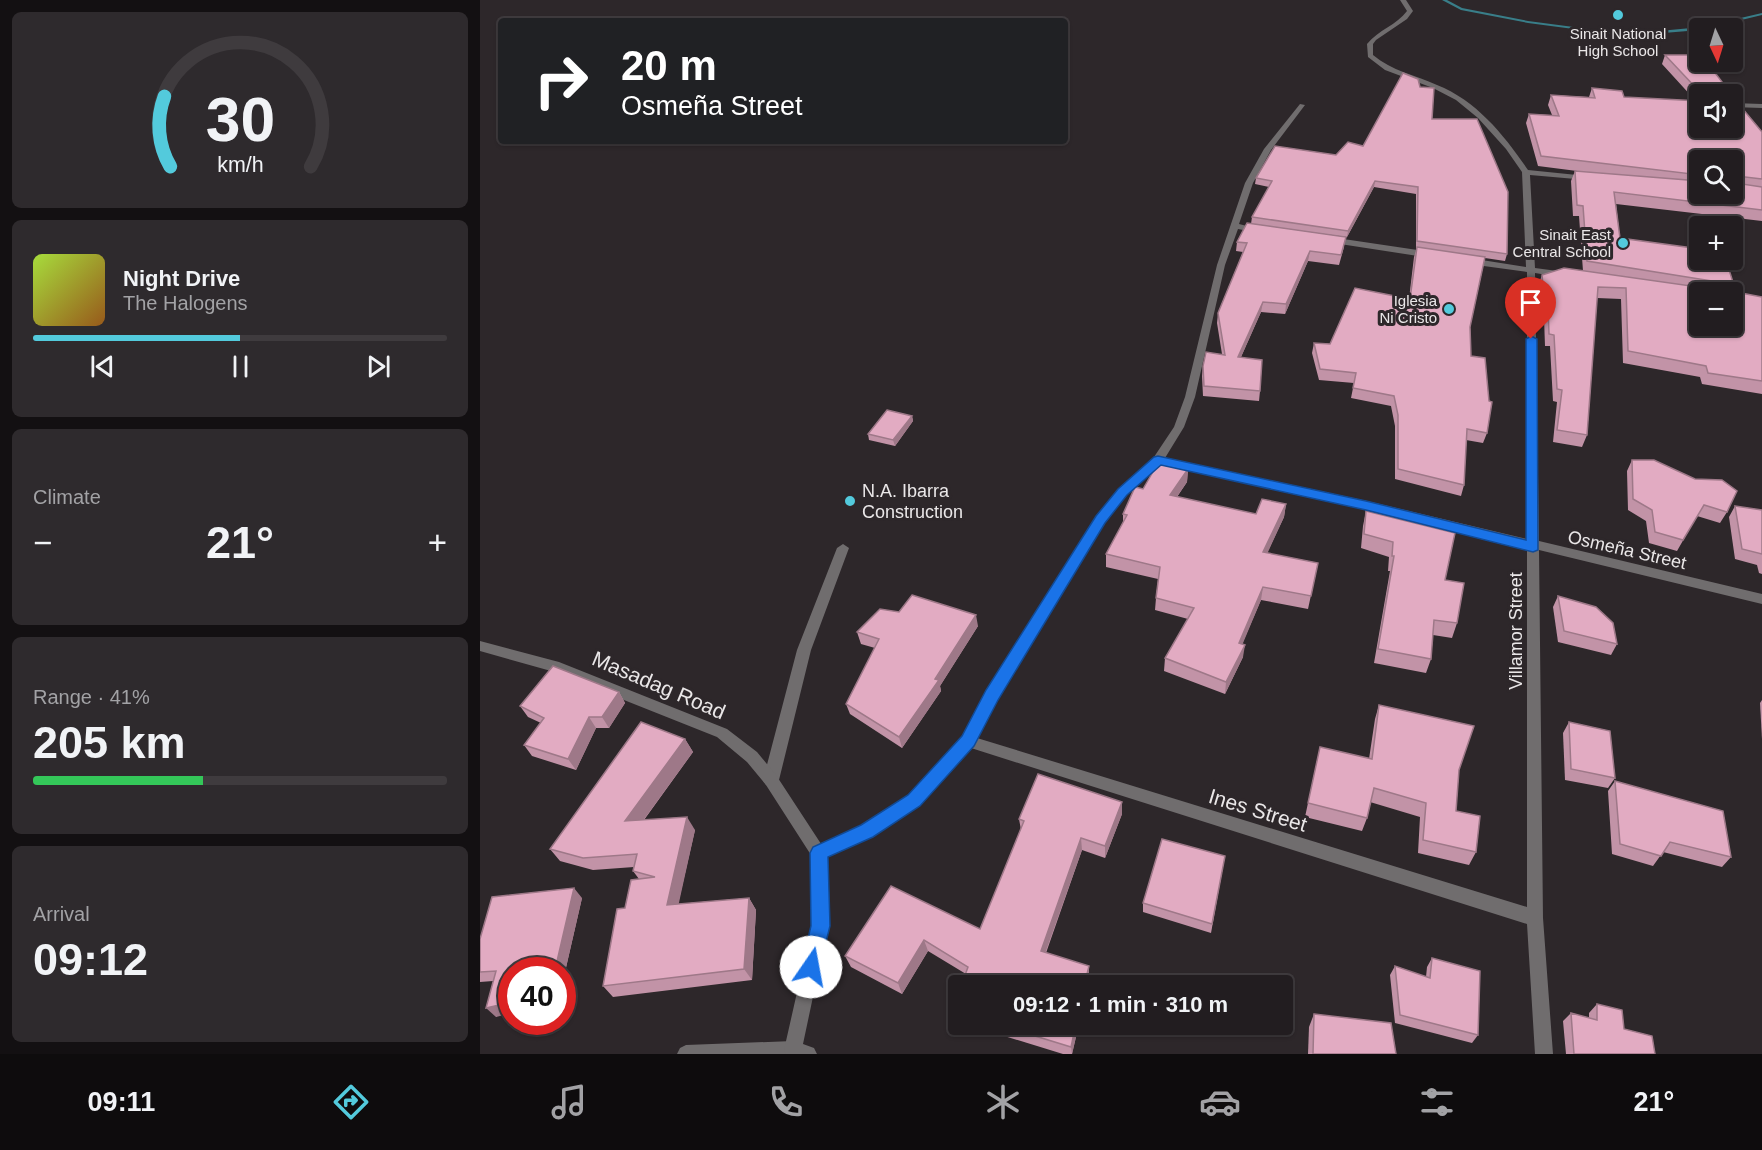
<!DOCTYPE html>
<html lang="en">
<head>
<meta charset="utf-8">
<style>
	:root { --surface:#221d20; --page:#2e2a2d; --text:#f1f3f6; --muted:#a2a2a5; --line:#3f3b3e; --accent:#53cadc }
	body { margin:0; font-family:Helvetica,sans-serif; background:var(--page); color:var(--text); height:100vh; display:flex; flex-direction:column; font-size:22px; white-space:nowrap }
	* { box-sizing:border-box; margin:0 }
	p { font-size:20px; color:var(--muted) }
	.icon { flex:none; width:33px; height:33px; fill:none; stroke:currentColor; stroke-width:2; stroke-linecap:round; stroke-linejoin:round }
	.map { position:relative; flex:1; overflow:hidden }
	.drawer { display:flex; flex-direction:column; gap:12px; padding:12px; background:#131012; width:480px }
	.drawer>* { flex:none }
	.top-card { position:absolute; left:18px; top:18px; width:570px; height:126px; border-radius:6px; box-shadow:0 2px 4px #0004,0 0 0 2px var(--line); background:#202124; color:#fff; overflow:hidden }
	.needle { width:39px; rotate:176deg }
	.controls { position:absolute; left:1209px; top:18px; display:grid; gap:12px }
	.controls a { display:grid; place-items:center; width:54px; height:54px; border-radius:6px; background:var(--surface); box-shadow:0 2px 4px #0004,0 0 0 2px var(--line); font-size:30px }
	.speed { position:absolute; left:18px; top:957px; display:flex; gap:12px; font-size:30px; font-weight:700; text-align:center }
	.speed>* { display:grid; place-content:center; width:78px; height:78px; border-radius:50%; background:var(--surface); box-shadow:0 2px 4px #0004,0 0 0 2px var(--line); line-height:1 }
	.speed .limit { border:9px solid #d22; background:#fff; color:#111 }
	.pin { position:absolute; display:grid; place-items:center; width:51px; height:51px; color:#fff; margin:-62px -26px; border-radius:50% 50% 50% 0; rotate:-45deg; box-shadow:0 0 6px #0007 }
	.pin .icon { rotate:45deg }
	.me { position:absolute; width:66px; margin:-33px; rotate:12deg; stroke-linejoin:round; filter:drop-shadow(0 0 4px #0008) }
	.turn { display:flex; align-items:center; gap:21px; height:126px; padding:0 24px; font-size:27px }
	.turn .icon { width:78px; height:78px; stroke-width:2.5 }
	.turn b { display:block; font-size:42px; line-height:51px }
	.big { font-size:45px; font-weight:800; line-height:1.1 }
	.drawer .tile { flex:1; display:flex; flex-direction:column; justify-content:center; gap:9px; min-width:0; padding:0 21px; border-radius:9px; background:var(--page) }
	.drawer .dial { align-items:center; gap:0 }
	.dial svg { height:156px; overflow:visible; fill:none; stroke:var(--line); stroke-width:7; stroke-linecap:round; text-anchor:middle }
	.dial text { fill:var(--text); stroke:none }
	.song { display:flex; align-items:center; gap:18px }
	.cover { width:72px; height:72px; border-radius:9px; background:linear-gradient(135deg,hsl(80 70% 55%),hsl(30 70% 35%)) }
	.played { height:6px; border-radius:3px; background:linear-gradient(90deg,var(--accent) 50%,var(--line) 50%) }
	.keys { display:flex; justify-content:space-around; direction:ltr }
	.heat { display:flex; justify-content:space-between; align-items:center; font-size:33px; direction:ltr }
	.charge { height:9px; border-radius:4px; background:linear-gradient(90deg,#34c759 41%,var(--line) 0) }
	.trip { position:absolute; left:468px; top:975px; width:345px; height:60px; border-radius:6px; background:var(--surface); box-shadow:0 2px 4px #0004,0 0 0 2px var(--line); font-weight:800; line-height:60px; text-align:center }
	.tab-bar { display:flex; height:96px; justify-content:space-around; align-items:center; background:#0e0c0d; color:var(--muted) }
	.tab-bar .icon { width:42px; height:42px }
	.tab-bar .selected { color:var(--accent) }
	.tab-bar b { font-size:27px; color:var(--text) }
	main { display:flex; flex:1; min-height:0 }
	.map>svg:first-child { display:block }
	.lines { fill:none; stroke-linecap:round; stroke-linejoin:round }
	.stream { fill:#397e89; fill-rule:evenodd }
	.service { fill:#706d6e; fill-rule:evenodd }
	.minor { fill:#706d6e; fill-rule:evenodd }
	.tertiary { fill:#706d6e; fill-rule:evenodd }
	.wall { fill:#c293a7; fill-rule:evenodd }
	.shaded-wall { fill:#9e7888 }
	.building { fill:#e2abc2; stroke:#9e7888; stroke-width:1.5; fill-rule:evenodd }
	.route { fill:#1a73e8; stroke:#114b97; stroke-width:1.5 }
	.poi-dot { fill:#53cadc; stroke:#2d272a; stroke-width:2 }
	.labels { text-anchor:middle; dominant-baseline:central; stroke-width:6; stroke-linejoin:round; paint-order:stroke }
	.far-poi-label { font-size:15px; fill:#eae7e8; stroke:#2d272a; text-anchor:end }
	.poi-label { font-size:18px; fill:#eae7e8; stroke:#2d272a; text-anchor:start }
	.street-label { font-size:18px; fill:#eae7e8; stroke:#2d272a }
	.near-street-label { font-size:21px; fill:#eae7e8; stroke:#2d272a }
</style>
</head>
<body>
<main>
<section class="drawer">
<div class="tile dial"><svg viewBox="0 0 100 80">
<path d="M14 69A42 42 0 1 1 86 69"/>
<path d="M14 69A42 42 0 0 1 11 33" stroke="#53cadc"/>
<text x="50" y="56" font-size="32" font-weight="700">30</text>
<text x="50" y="72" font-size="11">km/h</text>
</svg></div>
<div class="tile">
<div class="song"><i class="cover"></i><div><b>Night Drive</b><p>The Halogens</p></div></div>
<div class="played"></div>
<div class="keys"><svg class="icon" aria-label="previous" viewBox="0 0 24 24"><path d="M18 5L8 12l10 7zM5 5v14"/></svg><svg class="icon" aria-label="pause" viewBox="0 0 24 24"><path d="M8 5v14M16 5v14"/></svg><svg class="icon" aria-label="next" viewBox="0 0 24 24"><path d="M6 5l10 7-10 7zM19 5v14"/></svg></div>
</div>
<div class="tile"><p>Climate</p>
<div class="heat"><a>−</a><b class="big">21°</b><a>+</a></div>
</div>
<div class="tile"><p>Range · 41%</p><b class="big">205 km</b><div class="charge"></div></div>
<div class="tile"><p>Arrival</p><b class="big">09:12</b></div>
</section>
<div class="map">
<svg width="1282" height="1054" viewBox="0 0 1282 1054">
	<rect width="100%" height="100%" fill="#2d272a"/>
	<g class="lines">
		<path class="stream" d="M962,0H967L982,8L1048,21L1147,34L1222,27L1282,13V15L1220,30L1147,36L1048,23L981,10Z"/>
		<path class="service" d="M363,544L369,548L331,650L299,780L296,785L291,787L286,785L283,780L317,650L357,548Z"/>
		<g class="minor">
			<path d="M920,0H926L933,11L927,19L896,40L893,44V55C912,71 935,75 957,85C997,101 1024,135 1048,170L1107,176L1111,178L1107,180L1050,175L1055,268L1085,272L1089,275L1085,278L1055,273L1059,541L1282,594V604L1059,550L1063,918L1073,1054H1055L1047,924L491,748L439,805L393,836L339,860L333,858L331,853L333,848L381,826L429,795L483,737L507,691L616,516L639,489L674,457L694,427L705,397L737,265L765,183L784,149L820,104L825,105L791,150L773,183L759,224L783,230L779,233L758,229L745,265L715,397L704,427L685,458L887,501L1047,539V272L989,264L985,261L989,258L1046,267L1042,172L1026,149L998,118L976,100L953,88L905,70L888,57L887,44C898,30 917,25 927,11ZM680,464L887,509L1047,547V907L497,738L517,699L624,522L647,495Z"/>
			<path d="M1252,103L1282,104V108L1252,107Z"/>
			<path d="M850,237L951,252L955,255L951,258L847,242L846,240Z"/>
			<path d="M313,1041L319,1044L322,1050L320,1054H197L200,1048L206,1045Z"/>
		</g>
		<path class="tertiary" d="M0,641L79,662L247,729L277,752L296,775L347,853L348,926L323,1044L334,1048L337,1054H306L304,1050L332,926L331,855L286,785L267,762L237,737L71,671L0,651Z"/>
	</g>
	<g class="wall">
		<path d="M1185,55L1251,94H1220V99H1214L1182,64Z"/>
		<path d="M940,87L952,119L1027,254L1025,261L1005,258L990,327L991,356L1007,433L1003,443L986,440L984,485L981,496L915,479V426L911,406L871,398L874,383L839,380L832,353L834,343L850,344L929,299L934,257L937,248H936V194L894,187L867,237L771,224L772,217L789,187L775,184L776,178L856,155L883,146Z"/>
		<path d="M1112,88L1144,97L1282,132V221L1136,204L1140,238L1256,292L1282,297V394L1222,384L1220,377L1143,363L1141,299L1117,298L1107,435L1102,447L1073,442L1077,402L1073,401L1070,346H1065L1064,318H1061L1058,286L1062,275L1103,271L1099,216H1093L1091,181L1095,171H1097L1058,166L1046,123L1049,114L1072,115L1068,105L1071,95L1109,97ZM1220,160L1252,194H1220Z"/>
		<path d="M757,242L864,247L859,265L828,261L805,314L781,312L761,357L780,391L779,401L723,396L722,376L723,366L742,354L737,323L738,313L763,252L756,251Z"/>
		<path d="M432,416L433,421L415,446L389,440L388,434Z"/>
		<path d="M1152,460L1247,512L1240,523L1217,516L1197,551L1169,543L1166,521L1148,510L1147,471Z"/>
		<path d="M708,469L707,482L697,497L776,514L806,504L804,517L787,553L838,563L828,609L781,600L762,644L763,657L745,694L684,671L685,658L708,619L675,610L676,598L678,579L626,567V554L643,523V514L663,489Z"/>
		<path d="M1255,506L1282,510V574L1279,573L1277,565L1255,559L1249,517Z"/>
		<path d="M886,511L965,580L977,623L972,638L953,635L951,659L946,673L894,663L910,571H908L909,557L881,548L883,526Z"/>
		<path d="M1078,596L1137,644L1131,655L1078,642L1073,607Z"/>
		<path d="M498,626L460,686L461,691L422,748L370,714L366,704L395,648L381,644L377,632Z"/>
		<path d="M139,692L145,703L129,728H116L96,770L52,756L44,745L61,723L48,717L40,706Z"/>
		<path d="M1282,700V739L1280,703Z"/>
		<path d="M899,705L979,770L976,811L996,852L989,865L938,853L940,817L890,802L887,818L882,831L825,817L840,747L889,759L895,719Z"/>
		<path d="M1089,722L1135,778L1128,788L1085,780L1083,733Z"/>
		<path d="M205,739L213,752L164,820L215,830L198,904L269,898L276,910L272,980L133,997L123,986L145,908L159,879L153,871L154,867L113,870L80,861L70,849Z"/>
		<path d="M1135,781L1251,857L1242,867L1183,852L1173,866L1132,854L1128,791Z"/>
		<path d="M642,814L625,858L602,850L566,953L609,976L486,974L448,951L422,994L371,967L365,956L500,929L541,830L539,819Z"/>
		<path d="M745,856L731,933L663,912V903Z"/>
		<path d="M102,898L82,985V970L16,1017L13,981L0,982V939Z"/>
		<path d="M952,958L998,1035L992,1043L915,1023L910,975L915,966L946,977L947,967Z"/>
		<path d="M478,992V1023L474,1021L471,1011Z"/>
		<path d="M1117,1004L1144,1029L1175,1054H1086L1083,1021L1091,1013L1109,1018V1013Z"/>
		<path d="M834,1014L916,1054H828L829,1027Z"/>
		<path d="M485,1024H599L592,1054H583Z"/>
	</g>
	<g class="shaded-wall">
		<path d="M895,181L894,187L867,237L868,231Z"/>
		<path d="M830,251L828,261L805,314L806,304Z"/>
		<path d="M783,302L781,312L757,366L758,357Z"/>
		<path d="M432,416L433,421L415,446L413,440Z"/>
		<path d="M708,469L707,482L689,508L690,495Z"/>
		<path d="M806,504L804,517L782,565L783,552Z"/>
		<path d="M783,587L781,600L758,655L759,643Z"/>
		<path d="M496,615L498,626L460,686L461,691L422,748L419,737Z"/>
		<path d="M765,645L763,657L745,694L746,682Z"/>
		<path d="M139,692L145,703L129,728L122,717Z"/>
		<path d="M109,717L116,728L96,770L88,759Z"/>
		<path d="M205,739L213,752L154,833L145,821Z"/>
		<path d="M642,802V814L625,858V846Z"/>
		<path d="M207,817L215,830L196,916L187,905Z"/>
		<path d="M601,838L602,850L562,962L561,951Z"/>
		<path d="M94,888L102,898L82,985V970H75Z"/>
		<path d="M269,898L276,910L272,980L264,969Z"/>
		<path d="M444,940L448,951L422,994L418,983Z"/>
		<path d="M609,966V976L607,986H604Z"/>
		<path d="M32,1002V1013L16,1017L6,1008Z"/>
		<path d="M596,1024H599L592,1054L591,1047Z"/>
	</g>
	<g class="building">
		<path d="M1185,55H1219L1220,62H1227L1251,94H1225L1226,90L1217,89Z"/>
		<path d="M923,73L938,79L940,87L954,88L952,119H997L1028,192L1027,254L937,241L938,187L895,181L868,231L772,217L792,181L776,178L795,146L856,155L868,142L883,146Z"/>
		<path d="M1112,88L1142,91L1144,97L1220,101V128H1252V96L1282,132V179L1257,176L1255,183L1282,187V210L1134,192L1140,238L1220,249V260H1246L1256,292L1282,297V381L1228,373L1226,366L1148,351L1146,288L1118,287L1107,435L1077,430L1082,390L1077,389L1074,335L1069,334L1068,307L1065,306L1062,275L1084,268L1225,288L1232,281L1107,261L1103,206L1097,205L1095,171L1220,181V194H1252V160H1220V175L1061,156L1049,114L1079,116L1071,95L1115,98ZM1220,292H1252V326H1220Z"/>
		<path d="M767,223L866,237L861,255L830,251L806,304L783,302L758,357L782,360L780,391L724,386L723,366L726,352L745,355L738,313L767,243L757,242Z"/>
		<path d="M937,247L1005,257L990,327L991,356L1005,358L1009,401L1012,402L1007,433L987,429L984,485L918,469V415L914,396L873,388L876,373L840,369L834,343L850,344L875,288L930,299Z"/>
		<path d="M407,410L432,416L413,440L388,434Z"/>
		<path d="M1152,460H1174L1215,479L1242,480L1257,491L1247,512L1224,505L1203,540L1175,532L1172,510L1153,499Z"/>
		<path d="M678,463L708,469L690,495L776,514L782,499L806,504L783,552L838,563L831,596L783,587L759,643L765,645L746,682L685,658L714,608L676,598L680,567L626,554L647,515L643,514L655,487L663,489Z"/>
		<path d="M1255,506L1282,510V554L1262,549Z"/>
		<path d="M886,511L975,533L965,580L984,583L977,623L954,620L951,659L898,649L914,556H912L913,542L884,534Z"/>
		<path d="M432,595L496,615L455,679L459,680L419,737L366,704L399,639L377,632L400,609L419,612Z"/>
		<path d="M1078,596L1116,607L1133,623L1137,644L1084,631Z"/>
		<path d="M73,666L139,692L122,717H109L88,759L44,745L64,718L40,706Z"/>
		<path d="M899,705L994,726L979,770L976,811L1000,816L996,852L943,840L946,803L894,788L887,818L828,803L840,747L892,759Z"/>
		<path d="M161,722L205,739L145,821L207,817L187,905L269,898L264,969L123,986L137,909L145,908L151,880L175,877L153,871L157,854L103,858L70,849Z"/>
		<path d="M1089,722L1130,731L1135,778L1091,769Z"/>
		<path d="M558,774L642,802L625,846L601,838L561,951L609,966L604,986H481L488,967L444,940L418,983L365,956L411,886L500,929L544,821L539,819Z"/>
		<path d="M1135,781L1243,811L1251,857L1190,842L1181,856L1140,844Z"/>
		<path d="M682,839L745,856L732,924L663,903Z"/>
		<path d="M94,888L75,970H32V1002L6,1008L16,971L0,972V939L12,897Z"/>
		<path d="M952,958L1000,971L998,1035L920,1015L915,966L950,978Z"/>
		<path d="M478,992V1013L471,1011Z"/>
		<path d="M1117,1004L1142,1010L1144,1029L1172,1036L1175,1054H1094L1091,1013L1117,1020Z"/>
		<path d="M834,1014L911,1023L916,1054H833Z"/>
		<path d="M516,1024H596L591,1047Z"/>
	</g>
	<path class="route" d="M1051,336L1057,339L1058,550L1053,552L886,510L681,465L647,495L625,523L518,700L494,746L440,806L393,837L348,857L350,926L338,974L331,977L324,974L321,967L331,926L330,853L333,847L381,825L428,795L482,736L506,690L616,516L638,489L674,457L678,456L886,501L1046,540V339Z"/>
	<g class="poi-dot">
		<circle cx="1138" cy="15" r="6"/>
		<circle cx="1143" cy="243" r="6"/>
		<circle cx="969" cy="309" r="6"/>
		<circle cx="370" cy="501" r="6"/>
	</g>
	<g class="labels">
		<g class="far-poi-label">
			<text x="1138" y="33" text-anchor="middle">Sinait National<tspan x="1138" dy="17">High School</tspan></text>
			<text x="1131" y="234">Sinait East<tspan x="1131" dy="17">Central School</tspan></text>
			<text x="957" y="300">Iglesia<tspan x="957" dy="17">Ni Cristo</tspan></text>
		</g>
		<g class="poi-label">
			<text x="382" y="491">N.A. Ibarra<tspan x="382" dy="21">Construction</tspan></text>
		</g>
		<g class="street-label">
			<text transform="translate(1147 550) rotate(13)">Osmeña Street</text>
			<text transform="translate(1036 631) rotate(-90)">Villamor Street</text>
		</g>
		<g class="near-street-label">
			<text transform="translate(179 685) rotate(23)">Masadag Road</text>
			<text transform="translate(778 810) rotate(17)">Ines Street</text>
		</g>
	</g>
</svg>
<div class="controls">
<a><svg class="needle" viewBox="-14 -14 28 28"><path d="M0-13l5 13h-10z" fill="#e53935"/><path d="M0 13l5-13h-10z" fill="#a2a2a5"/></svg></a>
<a><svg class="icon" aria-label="sound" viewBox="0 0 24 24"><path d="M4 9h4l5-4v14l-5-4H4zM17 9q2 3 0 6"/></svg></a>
<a><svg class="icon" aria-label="search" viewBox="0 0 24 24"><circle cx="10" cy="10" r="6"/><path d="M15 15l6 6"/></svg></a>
<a>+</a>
<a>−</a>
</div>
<div class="speed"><div class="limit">40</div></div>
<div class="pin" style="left:1051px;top:339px;background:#d93025"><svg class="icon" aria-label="arrive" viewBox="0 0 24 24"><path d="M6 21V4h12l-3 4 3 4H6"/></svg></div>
<svg class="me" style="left:331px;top:967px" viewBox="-20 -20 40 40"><circle r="19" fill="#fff"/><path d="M0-13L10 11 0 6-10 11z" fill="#1a73e8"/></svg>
<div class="trip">09:12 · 1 min · 310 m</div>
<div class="top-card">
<div class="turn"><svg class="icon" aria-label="right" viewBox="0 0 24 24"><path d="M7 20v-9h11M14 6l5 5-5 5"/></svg><div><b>20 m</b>Osmeña Street</div></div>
</div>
</div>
</main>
<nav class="tab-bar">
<b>09:11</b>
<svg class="icon selected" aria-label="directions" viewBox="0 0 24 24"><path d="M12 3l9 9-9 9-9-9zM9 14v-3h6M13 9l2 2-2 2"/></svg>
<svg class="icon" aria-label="music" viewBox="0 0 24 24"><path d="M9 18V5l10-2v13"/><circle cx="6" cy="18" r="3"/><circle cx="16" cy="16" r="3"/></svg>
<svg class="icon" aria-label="phone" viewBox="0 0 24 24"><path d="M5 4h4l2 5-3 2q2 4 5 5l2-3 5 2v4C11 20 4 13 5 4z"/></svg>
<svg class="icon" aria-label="climate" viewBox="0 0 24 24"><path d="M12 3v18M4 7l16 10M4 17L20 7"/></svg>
<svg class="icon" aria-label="car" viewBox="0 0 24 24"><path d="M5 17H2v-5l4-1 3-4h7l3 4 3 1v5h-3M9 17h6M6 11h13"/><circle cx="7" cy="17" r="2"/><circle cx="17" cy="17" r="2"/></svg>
<svg class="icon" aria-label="filters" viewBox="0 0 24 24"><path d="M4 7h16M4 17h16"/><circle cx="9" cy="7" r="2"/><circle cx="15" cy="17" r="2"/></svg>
<b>21°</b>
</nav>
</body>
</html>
